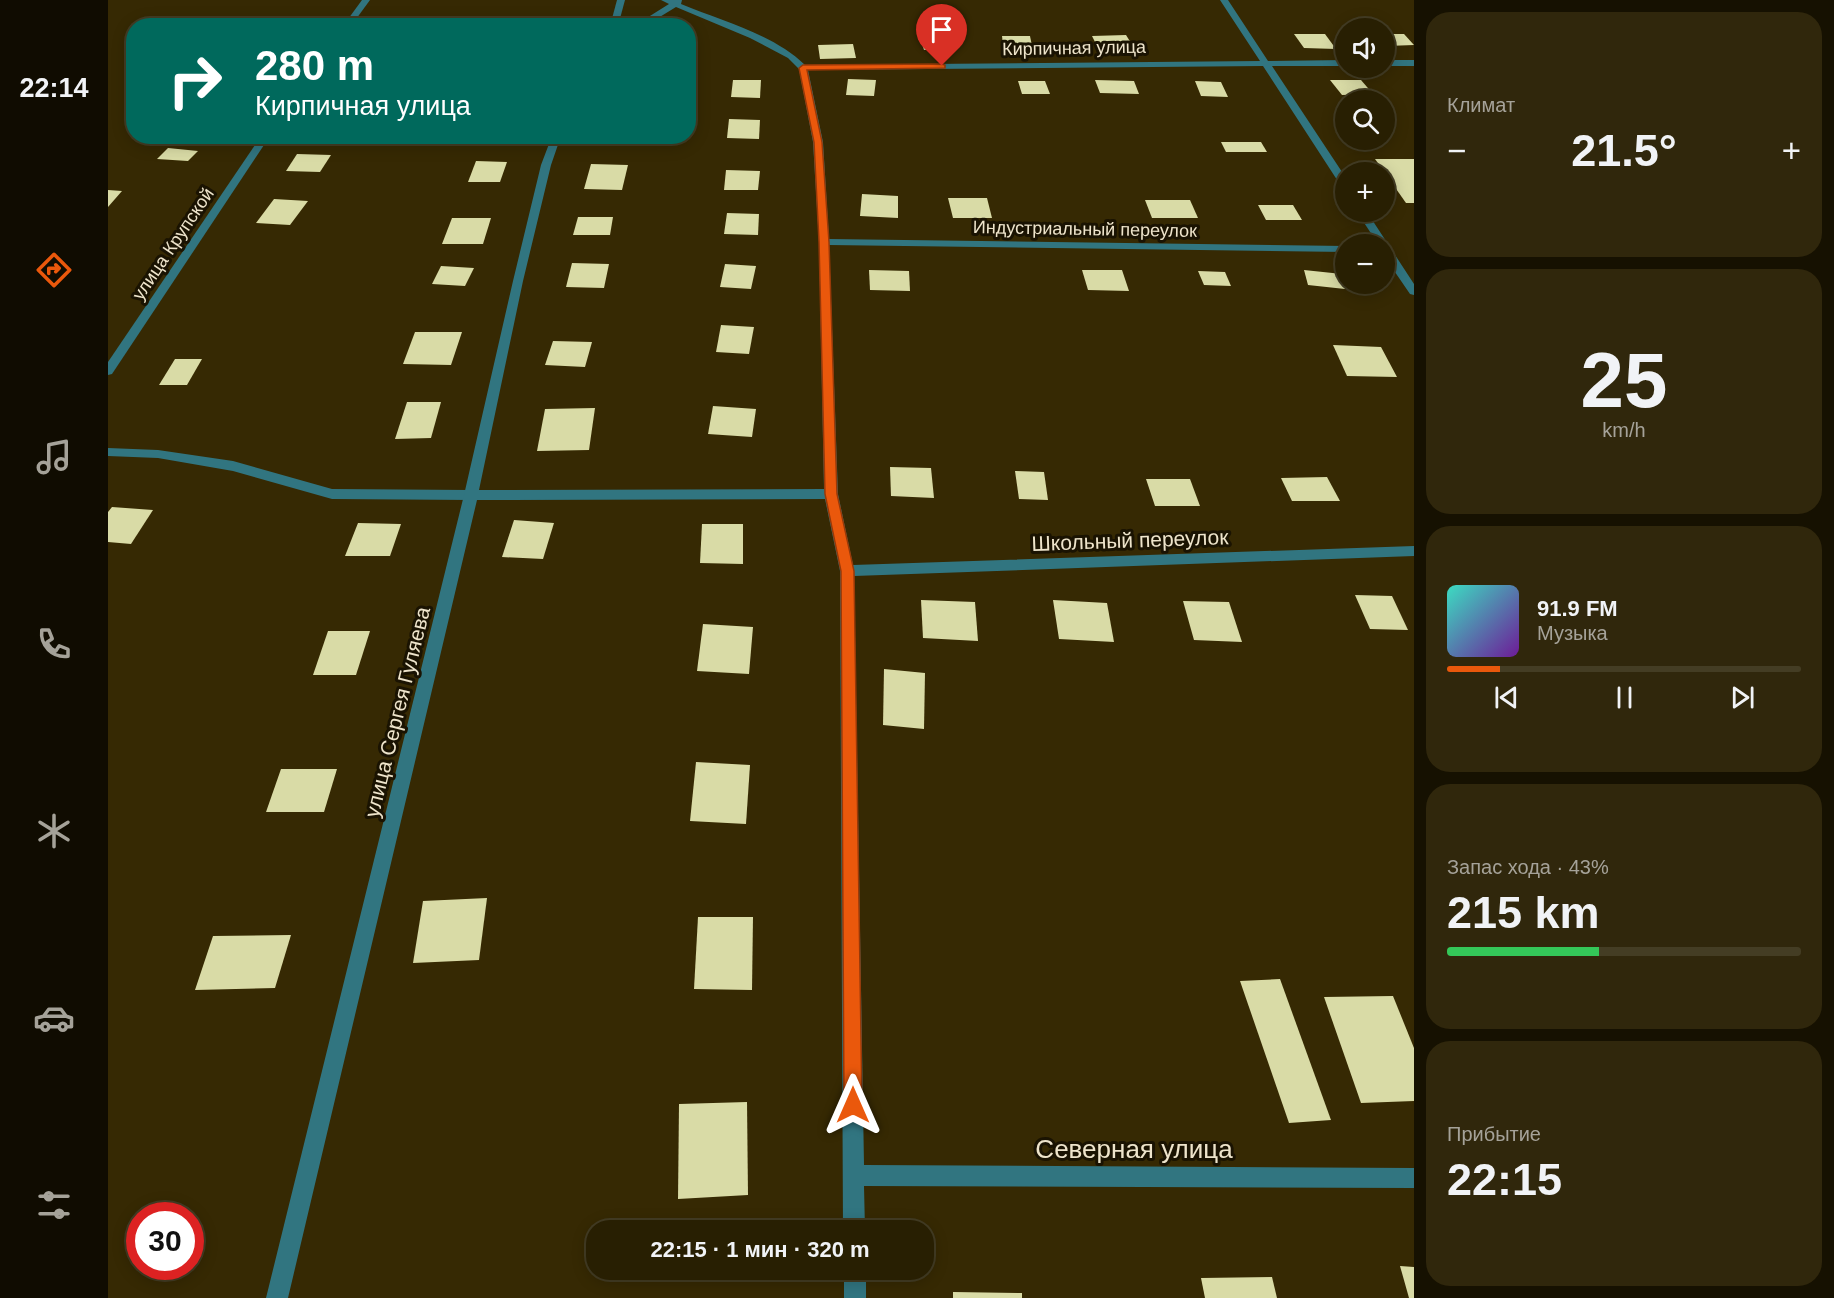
<!DOCTYPE html>
<html lang="ru">
<head>
<meta charset="utf-8">
<style>
	:root { --surface:#281f02; --page:#30270c; --text:#f1f3f6; --muted:#a5a299; --line:#443d24; --accent:#ea580c }
	body { margin:0; font-family:Helvetica,sans-serif; background:var(--page); color:var(--text); height:100vh; display:flex; flex-direction:column; font-size:22px; white-space:nowrap }
	* { box-sizing:border-box; margin:0 }
	p { font-size:20px; color:var(--muted) }
	.icon { flex:none; width:33px; height:33px; fill:none; stroke:currentColor; stroke-width:2; stroke-linecap:round; stroke-linejoin:round }
	.map { position:relative; flex:1; overflow:hidden }
	.side { display:flex; flex-direction:column; gap:12px; padding:12px; background:#161101; width:420px }
	.side>* { flex:none }
	.banner { position:absolute; left:18px; top:18px; width:570px; height:126px; border-radius:24px; box-shadow:0 3px 15px #0003,0 0 0 2px var(--line); background:#00695c; color:#fff; overflow:hidden }
	.controls { position:absolute; left:1227px; top:18px; display:grid; gap:12px }
	.controls a { display:grid; place-items:center; width:60px; height:60px; border-radius:50%; background:var(--surface); box-shadow:0 3px 15px #0003,0 0 0 2px var(--line); font-size:30px }
	.speed { position:absolute; left:18px; top:1202px; display:flex; gap:12px; font-size:30px; font-weight:700; text-align:center }
	.speed>* { display:grid; place-content:center; width:78px; height:78px; border-radius:50%; background:var(--surface); box-shadow:0 3px 15px #0003,0 0 0 2px var(--line); line-height:1 }
	.speed .limit { border:9px solid #d22; background:#fff; color:#111 }
	.pin { position:absolute; display:grid; place-items:center; width:51px; height:51px; color:#fff; margin:-62px -26px; border-radius:50% 50% 50% 0; rotate:-45deg; box-shadow:0 0 6px #0007 }
	.pin .icon { rotate:45deg }
	.me { position:absolute; width:66px; margin:-33px; rotate:0deg; stroke-linejoin:round; filter:drop-shadow(0 0 4px #0008) }
	.turn { display:flex; align-items:center; gap:21px; height:126px; padding:0 30px; font-size:27px }
	.turn .icon { width:78px; height:78px; stroke-width:2.5 }
	.turn b { display:block; font-size:42px; line-height:51px }
	.big { font-size:45px; font-weight:600; line-height:1.1 }
	.side .widget { flex:1; display:flex; flex-direction:column; justify-content:center; gap:9px; min-width:0; padding:0 21px; border-radius:24px; background:var(--page) }
	.side .dial { align-items:center; gap:0 }
	.dial b { font-size:78px; line-height:1 }
	.song { display:flex; align-items:center; gap:18px }
	.cover { width:72px; height:72px; border-radius:9px; background:linear-gradient(135deg,hsl(170 70% 55%),hsl(280 70% 35%)) }
	.played { height:6px; border-radius:3px; background:linear-gradient(90deg,var(--accent) 15%,var(--line) 15%) }
	.keys { display:flex; justify-content:space-around; direction:ltr }
	.heat { display:flex; justify-content:space-between; align-items:center; font-size:33px; direction:ltr }
	.charge { height:9px; border-radius:4px; background:linear-gradient(90deg,#34c759 43%,var(--line) 0) }
	.trip { position:absolute; left:478px; top:1220px; width:348px; height:60px; border-radius:24px; background:var(--surface); box-shadow:0 3px 15px #0003,0 0 0 2px var(--line); font-weight:600; line-height:60px; text-align:center }
	main { display:flex; flex:1; min-height:0 }
	.dock { display:flex; flex-direction:column; width:108px; justify-content:space-around; align-items:center; background:#100c01; color:var(--muted) }
	.dock .icon { width:42px; height:42px }
	.dock .on { color:var(--accent) }
	.dock b { font-size:27px; color:var(--text) }
	.map>svg:first-child { display:block }
	.building { fill:#d9dba6 }
	.lines { fill:none; stroke-linecap:round; stroke-linejoin:round }
	.service { fill:#317580; fill-rule:evenodd }
	.minor { fill:#317580; fill-rule:evenodd }
	.route { fill:#ea580c; stroke:#983908; stroke-width:1.5 }
	.labels { text-anchor:middle; dominant-baseline:central; stroke-width:6; stroke-linejoin:round; paint-order:stroke }
	.far-street-label { font-size:18px; fill:#eee4cb; stroke:#1a1302 }
	.street-label { font-size:21px; fill:#eee4cb; stroke:#1a1302 }
	.near-street-label { font-size:26px; fill:#eee4cb; stroke:#1a1302 }
</style>
</head>
<body>
<main>
<nav class="dock">
<b>22:14</b>
<svg class="icon on" aria-label="directions" viewBox="0 0 24 24"><path d="M12 3l9 9-9 9-9-9zM9 14v-3h6M13 9l2 2-2 2"/></svg>
<svg class="icon" aria-label="music" viewBox="0 0 24 24"><path d="M9 18V5l10-2v13"/><circle cx="6" cy="18" r="3"/><circle cx="16" cy="16" r="3"/></svg>
<svg class="icon" aria-label="phone" viewBox="0 0 24 24"><path d="M5 4h4l2 5-3 2q2 4 5 5l2-3 5 2v4C11 20 4 13 5 4z"/></svg>
<svg class="icon" aria-label="climate" viewBox="0 0 24 24"><path d="M12 3v18M4 7l16 10M4 17L20 7"/></svg>
<svg class="icon" aria-label="car" viewBox="0 0 24 24"><path d="M5 17H2v-5l4-1 3-4h7l3 4 3 1v5h-3M9 17h6M6 11h13"/><circle cx="7" cy="17" r="2"/><circle cx="17" cy="17" r="2"/></svg>
<svg class="icon" aria-label="filters" viewBox="0 0 24 24"><path d="M4 7h16M4 17h16"/><circle cx="9" cy="7" r="2"/><circle cx="15" cy="17" r="2"/></svg>
</nav>
<div class="map">
<svg width="1306" height="1298" viewBox="0 0 1306 1298">
	<rect width="100%" height="100%" fill="#362903"/>
	<g class="building">
		<path d="M1186,34H1217L1228,49L1196,48Z"/>
		<path d="M1276,34H1296L1306,45L1279,46L1276,43Z"/>
		<path d="M1018,35L1023,43L988,44L984,36Z"/>
		<path d="M894,36H922L924,46L895,45Z"/>
		<path d="M841,37L845,49L816,50L812,38Z"/>
		<path d="M745,44L748,58L712,59L710,45Z"/>
		<path d="M740,79L768,80L766,96L738,95Z"/>
		<path d="M625,80H653L652,98L623,97Z"/>
		<path d="M987,80L1026,81L1031,94L992,93Z"/>
		<path d="M1222,80H1253L1265,94L1234,95Z"/>
		<path d="M910,81H937L942,94H914Z"/>
		<path d="M1087,81L1113,82L1120,97L1093,96Z"/>
		<path d="M621,119L652,120L651,139L619,138Z"/>
		<path d="M486,136H520L518,140Z"/>
		<path d="M1113,142H1153L1159,152H1118Z"/>
		<path d="M60,148L90,151L80,161L49,159Z"/>
		<path d="M189,154L223,155L212,172L178,171Z"/>
		<path d="M1267,159H1306V203H1298Z"/>
		<path d="M368,161L399,162L392,182H360Z"/>
		<path d="M483,164L520,165L514,190L476,189Z"/>
		<path d="M618,170L652,171L650,190H616Z"/>
		<path d="M0,190L14,191L0,207Z"/>
		<path d="M754,194L790,196V218L752,216Z"/>
		<path d="M840,198H879L884,218H845Z"/>
		<path d="M166,199L200,201L182,225L148,223Z"/>
		<path d="M1037,200H1082L1090,218H1044Z"/>
		<path d="M1150,205H1185L1194,220H1158Z"/>
		<path d="M619,213L651,214L650,235L616,234Z"/>
		<path d="M470,217H505L502,235H465Z"/>
		<path d="M344,218H383L375,244H334Z"/>
		<path d="M464,263L501,264L496,288L458,287Z"/>
		<path d="M617,264L648,266L643,289L612,287Z"/>
		<path d="M333,266L366,268L357,286L324,284Z"/>
		<path d="M761,270L801,271L802,291L762,290Z"/>
		<path d="M974,270H1014L1021,291L980,290Z"/>
		<path d="M1196,270L1234,274L1237,289L1200,285Z"/>
		<path d="M1090,271L1117,272L1123,286L1096,285Z"/>
		<path d="M613,325L646,327L641,354L608,352Z"/>
		<path d="M307,332H354L343,365L295,364Z"/>
		<path d="M445,341L484,342L477,367L437,365Z"/>
		<path d="M1225,345L1273,347L1289,377L1239,376Z"/>
		<path d="M67,359H94L79,385H51Z"/>
		<path d="M299,402H333L323,438L287,439Z"/>
		<path d="M605,406L648,409L644,437L600,434Z"/>
		<path d="M487,408L481,450L429,451L437,409Z"/>
		<path d="M782,467L823,468L826,498L783,496Z"/>
		<path d="M907,471L936,472L940,500L911,499Z"/>
		<path d="M1219,477L1232,501H1184L1173,478Z"/>
		<path d="M1038,479H1082L1092,506H1047Z"/>
		<path d="M4,507L45,510L23,544L0,542V512Z"/>
		<path d="M406,520L446,523L435,559L394,557Z"/>
		<path d="M250,523L293,524L282,556H237Z"/>
		<path d="M594,524H635V564L592,563Z"/>
		<path d="M1247,595L1284,596L1300,630L1262,629Z"/>
		<path d="M813,600L867,602L870,641L815,638Z"/>
		<path d="M945,600L999,603L1006,642L951,639Z"/>
		<path d="M1075,601L1121,602L1134,642L1086,640Z"/>
		<path d="M595,624L645,627L641,674L589,671Z"/>
		<path d="M220,631H262L248,675H205Z"/>
		<path d="M776,669L817,673L816,729L775,725Z"/>
		<path d="M588,762L642,765L638,824L582,821Z"/>
		<path d="M173,769H229L216,812H158Z"/>
		<path d="M379,898L371,960L305,963L315,901Z"/>
		<path d="M590,917H645L644,990L586,989Z"/>
		<path d="M183,935L167,988L87,990L105,936Z"/>
		<path d="M1172,979L1223,1120L1181,1123L1132,981Z"/>
		<path d="M1285,996L1306,1048V1101L1253,1103L1216,997Z"/>
		<path d="M639,1102L640,1195L570,1199L571,1104Z"/>
		<path d="M1292,1266L1306,1267V1298H1301Z"/>
		<path d="M1164,1277L1169,1298H1097L1093,1278Z"/>
		<path d="M845,1292L914,1293V1298H845Z"/>
	</g>
	<g class="lines">
		<path class="service" d="M0,448L50,450L125,461L224,489L363,490L370,495L363,500L224,499L125,471L50,458L0,456Z"/>
		<g class="minor">
			<path d="M254,0H262L243,26H235Z"/>
			<path d="M509,0H517L510,26H502Z"/>
			<path d="M553,0H574L573,4C614,21 665,34 697,65L1152,61L1112,0H1120L1160,61L1238,60V66H1164L1238,178V189L1233,186L1155,66L700,70L715,142L721,239L1238,246V252L721,245L730,494L745,565L1306,546V556L746,576L756,1165L1306,1168V1188L756,1186L757,1230H735L732,571L717,499L369,500L180,1298H158L356,495L405,281L433,165L444,136H453L443,165L415,281L371,490L716,489L711,242L705,142L691,69L680,58L642,38L568,7L537,26H526L561,4Z"/>
			<rect x="1276" y="60" width="30" height="6"/>
			<path d="M153,136H162L4,374L0,375V362Z"/>
			<path d="M1249,212H1259L1306,284V295L1302,294L1276,256V244H1270Z"/>
			<rect x="736" y="1269" width="22" height="29"/>
		</g>
	</g>
	<path class="route" d="M834,64L837,65V68L699,70L714,142L721,242L729,494L746,571L754,1105L752,1112L745,1115L739,1112L736,1105L733,571L717,494L711,242L706,142L691,68L695,65Z"/>
	<g class="labels">
		<g class="far-street-label">
			<text transform="translate(966 48) rotate(-1)">Кирпичная улица</text>
			<text transform="translate(977 229) rotate(1)">Индустриальный переулок</text>
			<text transform="translate(65 244) rotate(-56)">улица Крупской</text>
		</g>
		<g class="street-label">
			<text transform="translate(1022 540) rotate(-2)">Школьный переулок</text>
			<text transform="translate(289 712) rotate(-76)">улица Сергея Гуляева</text>
		</g>
		<g class="near-street-label">
			<text x="1026" y="1149">Северная улица</text>
		</g>
	</g>
</svg>
<div class="controls">
<a><svg class="icon" aria-label="sound" viewBox="0 0 24 24"><path d="M4 9h4l5-4v14l-5-4H4zM17 9q2 3 0 6"/></svg></a>
<a><svg class="icon" aria-label="search" viewBox="0 0 24 24"><circle cx="10" cy="10" r="6"/><path d="M15 15l6 6"/></svg></a>
<a>+</a>
<a>−</a>
</div>
<div class="speed"><div class="limit">30</div></div>
<div class="pin" style="left:834px;top:66px;background:#d93025"><svg class="icon" aria-label="arrive" viewBox="0 0 24 24"><path d="M6 21V4h12l-3 4 3 4H6"/></svg></div>
<svg class="me" style="left:745px;top:1105px" viewBox="-20 -20 40 40"><path d="M0-17L14 15 0 8-14 15z" fill="#ea580c" stroke="#fff" stroke-width="4"/></svg>
<div class="trip">22:15 · 1 мин · 320 m</div>
<div class="banner">
<div class="turn"><svg class="icon" aria-label="right" viewBox="0 0 24 24"><path d="M7 20v-9h11M14 6l5 5-5 5"/></svg><div><b>280 m</b>Кирпичная улица</div></div>
</div>
</div>
<section class="side">
<div class="widget"><p>Климат</p>
<div class="heat"><a>−</a><b class="big">21.5°</b><a>+</a></div>
</div>
<div class="widget dial"><b>25</b><p>km/h</p></div>
<div class="widget">
<div class="song"><i class="cover"></i><div><b>91.9 FM</b><p>Музыка</p></div></div>
<div class="played"></div>
<div class="keys"><svg class="icon" aria-label="previous" viewBox="0 0 24 24"><path d="M18 5L8 12l10 7zM5 5v14"/></svg><svg class="icon" aria-label="pause" viewBox="0 0 24 24"><path d="M8 5v14M16 5v14"/></svg><svg class="icon" aria-label="next" viewBox="0 0 24 24"><path d="M6 5l10 7-10 7zM19 5v14"/></svg></div>
</div>
<div class="widget"><p>Запас хода · 43%</p><b class="big">215 km</b><div class="charge"></div></div>
<div class="widget"><p>Прибытие</p><b class="big">22:15</b></div>
</section>
</main>
</body>
</html>
